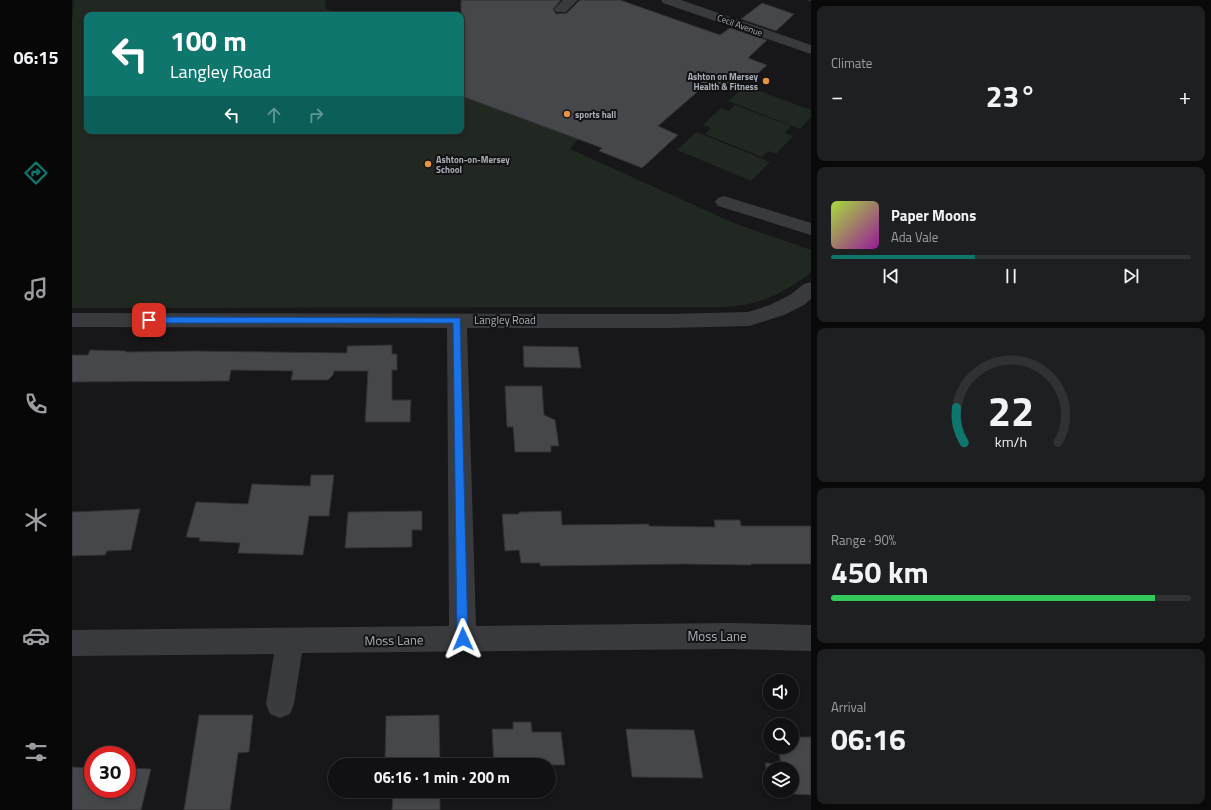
<!DOCTYPE html>
<html lang="en">
<head>
<meta charset="utf-8">
<style>
	:root { --surface:#111113; --page:#1e1f21; --text:#f1f3f6; --muted:#9c9da0; --line:#303133; --accent:#0f766e }
	body { margin:0; font-family:"Titillium Web",sans-serif; background:var(--page); color:var(--text); height:100vh; display:flex; flex-direction:column; font-size:15px; white-space:nowrap }
	* { box-sizing:border-box; margin:0 }
	p { font-size:13px; color:var(--muted) }
	.icon { flex:none; width:22px; height:22px; fill:none; stroke:currentColor; stroke-width:2; stroke-linecap:round; stroke-linejoin:round }
	.map { position:relative; flex:1; overflow:hidden }
	.sheet { display:flex; flex-direction:column; gap:6px; padding:6px; background:#09090a; width:400px }
	.sheet>* { flex:none }
	.banner { position:absolute; left:12px; top:12px; width:380px; height:122px; border-radius:8px; box-shadow:0 2px 6px #0003,0 0 0 1px var(--line); background:#0f766e; color:#fff; overflow:hidden }
	.controls { position:absolute; left:691px; top:674px; display:grid; gap:8px }
	.controls a { display:grid; place-items:center; width:36px; height:36px; border-radius:50%; background:var(--surface); box-shadow:0 2px 6px #0003,0 0 0 1px var(--line); font-size:20px }
	.speed { position:absolute; left:12px; top:746px; display:flex; gap:8px; font-size:20px; font-weight:700; text-align:center }
	.speed>* { display:grid; place-content:center; width:52px; height:52px; border-radius:50%; background:var(--surface); box-shadow:0 2px 6px #0003,0 0 0 1px var(--line); line-height:1 }
	.speed .limit { border:6px solid #d22; background:#fff; color:#111 }
	.pin { position:absolute; display:grid; place-items:center; width:34px; height:34px; color:#fff; margin:-17px; border-radius:8px; box-shadow:0 2px 6px #0006 }
	.me { position:absolute; width:44px; margin:-22px; rotate:359deg; stroke-linejoin:round; filter:drop-shadow(0 0 3px #0008) }
	.turn { display:flex; align-items:center; gap:14px; height:84px; padding:0 20px; font-size:18px }
	.turn .icon { width:52px; height:52px; stroke-width:2.5 }
	.turn b { display:block; font-size:28px; line-height:34px }
	.lanes { display:flex; align-items:center; height:38px; padding:0 20px; background:#0003; justify-content:center; gap:20px; direction:ltr }
	.lanes .off { opacity:.35 }
	.big { font-size:30px; font-weight:700; line-height:1.1 }
	.sheet .card { flex:1; display:flex; flex-direction:column; justify-content:center; gap:6px; min-width:0; padding:0 14px; border-radius:8px; background:var(--page) }
	.sheet .dial { align-items:center; gap:0 }
	.dial svg { height:104px; overflow:visible; fill:none; stroke:var(--line); stroke-width:7; stroke-linecap:round; text-anchor:middle }
	.dial text { fill:var(--text); stroke:none }
	.song { display:flex; align-items:center; gap:12px }
	.cover { width:48px; height:48px; border-radius:6px; background:linear-gradient(135deg,hsl(80 70% 55%),hsl(300 70% 35%)) }
	.played { height:4px; border-radius:2px; background:linear-gradient(90deg,var(--accent) 40%,var(--line) 40%) }
	.keys { display:flex; justify-content:space-around; direction:ltr }
	.heat { display:flex; justify-content:space-between; align-items:center; font-size:22px; direction:ltr }
	.charge { height:6px; border-radius:3px; background:linear-gradient(90deg,#34c759 90%,var(--line) 0) }
	.trip { position:absolute; left:256px; top:758px; width:228px; height:40px; border-radius:20px; background:var(--surface); box-shadow:0 2px 6px #0003,0 0 0 1px var(--line); font-weight:700; line-height:40px; text-align:center }
	main { display:flex; flex:1; min-height:0 }
	.menu { display:flex; flex-direction:column; width:72px; justify-content:space-around; align-items:center; background:#070708; color:var(--muted) }
	.menu .icon { width:28px; height:28px }
	.menu .current { color:var(--accent) }
	.menu b { font-size:18px; color:var(--text) }
	.map>svg:first-child { display:block }
	.green { fill:#212821 }
	.building { fill:#46474b; stroke:#313134 }
	.lines { fill:none; stroke-linecap:round; stroke-linejoin:round }
	.path { stroke:#3e4144; stroke-width:2; stroke-dasharray:1.5 2; stroke-linecap:butt }
	.minor { fill:#383a3d; fill-rule:evenodd }
	.route { fill:#1a73e8; stroke:#114b97 }
	.poi-dot { fill:#e69441; stroke:#121214; stroke-width:1.5 }
	.labels { text-anchor:middle; dominant-baseline:central; stroke-width:4; stroke-linejoin:round; paint-order:stroke }
	.far-street-label { font-size:9px; fill:#aab0b8; stroke:#121214 }
	.far-poi-label { font-size:9px; font-weight:bold; fill:#aab0b8; stroke:#121214; text-anchor:start }
	.street-label { font-size:11px; fill:#aab0b8; stroke:#121214 }
	.near-street-label { font-size:13px; fill:#aab0b8; stroke:#121214 }
</style>
</head>
<body>
<main>
<nav class="menu">
<b>06:15</b>
<svg class="icon current" aria-label="directions" viewBox="0 0 24 24"><path d="M12 3l9 9-9 9-9-9zM9 14v-3h6M13 9l2 2-2 2"/></svg>
<svg class="icon" aria-label="music" viewBox="0 0 24 24"><path d="M9 18V5l10-2v13"/><circle cx="6" cy="18" r="3"/><circle cx="16" cy="16" r="3"/></svg>
<svg class="icon" aria-label="phone" viewBox="0 0 24 24"><path d="M5 4h4l2 5-3 2q2 4 5 5l2-3 5 2v4C11 20 4 13 5 4z"/></svg>
<svg class="icon" aria-label="climate" viewBox="0 0 24 24"><path d="M12 3v18M4 7l16 10M4 17L20 7"/></svg>
<svg class="icon" aria-label="car" viewBox="0 0 24 24"><path d="M5 17H2v-5l4-1 3-4h7l3 4 3 1v5h-3M9 17h6M6 11h13"/><circle cx="7" cy="17" r="2"/><circle cx="17" cy="17" r="2"/></svg>
<svg class="icon" aria-label="filters" viewBox="0 0 24 24"><path d="M4 7h16M4 17h16"/><circle cx="9" cy="7" r="2"/><circle cx="15" cy="17" r="2"/></svg>
</nav>
<div class="map">
<svg width="739" height="810" viewBox="0 0 739 810">
	<rect width="100%" height="100%" fill="#171719"/>
	<g class="green">
		<path d="M2,0H254L253,9L276,15H15V131H389V96L506,139L498,149L664,224L739,250V272C713,293 688,305 654,307L0,308V23Z"/>
		<path d="M674,86L739,110V117L728,129L656,101Z"/>
		<path d="M663,105L719,126L713,133L721,136L704,154L696,151L690,157L633,134L639,128L631,125L649,108L657,111Z"/>
		<path d="M624,132L698,162L679,181L605,150Z"/>
	</g>
	<g class="building">
		<path d="M389,0H489L481,9L484,14L495,13L508,0H548L648,35L658,28L695,40L676,58L695,65L680,79L667,74L653,87L638,81L586,126L606,135L570,168L527,151L530,148L389,96Z"/>
		<path d="M690,3L722,14L704,31L669,19Z"/>
		<path d="M320,345V354H325V370H320V400H339L338,422H293L296,371H262L261,375L256,380H219L221,371L159,370L157,381L0,382V355H16L18,350L54,351V352L122,351L275,353V346Z"/>
		<path d="M451,346L506,347L509,368L452,367Z"/>
		<path d="M433,386H470L472,415L483,420L487,446H479V452H443L441,427H435Z"/>
		<path d="M239,475H262L257,516H237L231,555L166,553L168,543L127,541L128,538L114,537L124,502L176,504L180,484L238,486Z"/>
		<path d="M68,509L59,550L35,551L33,555L0,556V512Z"/>
		<path d="M350,511V530H340V547L273,548L276,512Z"/>
		<path d="M489,511L490,525L577,524V526L643,527L642,520H668L669,526H739V564H679V565L612,564L468,566V563H449L447,550L433,551L430,514H447V512Z"/>
		<path d="M127,715H181L177,752L166,753L158,810H112Z"/>
		<path d="M367,715L368,765H321L322,759H313L314,716Z"/>
		<path d="M441,722H459L460,732H489L493,765H422L420,729H441Z"/>
		<path d="M554,729L622,730L631,778L560,777Z"/>
		<path d="M720,737H739V795L700,793L699,791H720V769H698V786L693,763L709,764L706,747H720Z"/>
		<path d="M0,767L21,768V789H55V774H57L59,768L79,769L69,810H0Z"/>
		<path d="M321,791H368V810H320Z"/>
	</g>
	<g class="lines">
		<path class="path" d="M737,0L739,1"/>
		<g class="minor">
			<path d="M491,0H506L494,12H484L482,9Z"/>
			<path d="M589,0H609L739,45V54L591,3Z"/>
			<path d="M652,196L739,223V235L646,206L643,202L646,198Z"/>
			<path d="M739,282V299L732,305L712,315L677,326L597,328H395L404,626L658,623L739,625V651L658,649L230,653L222,704L218,714L208,718L198,714L194,704L202,654L0,656V630L377,626L375,328L0,327V313L597,314L676,312L698,305L718,295L732,284Z"/>
		</g>
	</g>
	<path class="route" d="M77,317L388,318L396,639L395,643L391,644L387,643L385,639L381,323H77L73,320Z"/>
	<g class="poi-dot">
		<circle cx="694" cy="81" r="4"/>
		<circle cx="495" cy="114" r="4"/>
		<circle cx="356" cy="164" r="4"/>
	</g>
	<g class="labels">
		<g class="far-street-label">
			<text transform="translate(668 25) rotate(20)">Cecil Avenue</text>
		</g>
		<g class="far-poi-label">
			<text x="686" y="76" text-anchor="end">Ashton on Mersey<tspan x="686" dy="10">Health &amp; Fitness</tspan></text>
			<text x="503" y="114">sports hall</text>
			<text x="364" y="159">Ashton-on-Mersey<tspan x="364" dy="10">School</tspan></text>
		</g>
		<g class="street-label">
			<text x="433" y="320">Langley Road</text>
		</g>
		<g class="near-street-label">
			<text x="645" y="636">Moss Lane</text>
			<text transform="translate(322 640) rotate(-1)">Moss Lane</text>
		</g>
	</g>
</svg>
<div class="controls">
<a><svg class="icon" aria-label="sound" viewBox="0 0 24 24"><path d="M4 9h4l5-4v14l-5-4H4zM17 9q2 3 0 6"/></svg></a>
<a><svg class="icon" aria-label="search" viewBox="0 0 24 24"><circle cx="10" cy="10" r="6"/><path d="M15 15l6 6"/></svg></a>
<a><svg class="icon" aria-label="layers" viewBox="0 0 24 24"><path d="M12 4l9 5-9 5-9-5zM3 14l9 5 9-5"/></svg></a>
</div>
<div class="speed"><div class="limit">30</div></div>
<div class="pin" style="left:77px;top:320px;background:#d93025"><svg class="icon" aria-label="arrive" viewBox="0 0 24 24"><path d="M6 21V4h12l-3 4 3 4H6"/></svg></div>
<svg class="me" style="left:391px;top:639px" viewBox="-20 -20 40 40"><path d="M0-17L14 15 0 8-14 15z" fill="#1a73e8" stroke="#fff" stroke-width="4"/></svg>
<div class="trip">06:16 · 1 min · 200 m</div>
<div class="banner">
<div class="turn"><svg class="icon" aria-label="left" viewBox="0 0 24 24"><path d="M17 20v-9H6M10 6l-5 5 5 5"/></svg><div><b>100 m</b>Langley Road</div></div>
<div class="lanes"><svg class="icon" aria-label="left" viewBox="0 0 24 24"><path d="M17 20v-9H6M10 6l-5 5 5 5"/></svg><svg class="icon off" aria-label="ahead" viewBox="0 0 24 24"><path d="M12 20V5M6 11l6-6 6 6"/></svg><svg class="icon off" aria-label="right" viewBox="0 0 24 24"><path d="M7 20v-9h11M14 6l5 5-5 5"/></svg></div>
</div>
</div>
<section class="sheet">
<div class="card"><p>Climate</p>
<div class="heat"><a>−</a><b class="big">23°</b><a>+</a></div>
</div>
<div class="card">
<div class="song"><i class="cover"></i><div><b>Paper Moons</b><p>Ada Vale</p></div></div>
<div class="played"></div>
<div class="keys"><svg class="icon" aria-label="previous" viewBox="0 0 24 24"><path d="M18 5L8 12l10 7zM5 5v14"/></svg><svg class="icon" aria-label="pause" viewBox="0 0 24 24"><path d="M8 5v14M16 5v14"/></svg><svg class="icon" aria-label="next" viewBox="0 0 24 24"><path d="M6 5l10 7-10 7zM19 5v14"/></svg></div>
</div>
<div class="card dial"><svg viewBox="0 0 100 80">
<path d="M14 69A42 42 0 1 1 86 69"/>
<path d="M14 69A42 42 0 0 1 8 42" stroke="#0f766e"/>
<text x="50" y="56" font-size="32" font-weight="700">22</text>
<text x="50" y="72" font-size="11">km/h</text>
</svg></div>
<div class="card"><p>Range · 90%</p><b class="big">450 km</b><div class="charge"></div></div>
<div class="card"><p>Arrival</p><b class="big">06:16</b></div>
</section>
</main>
</body>
</html>
